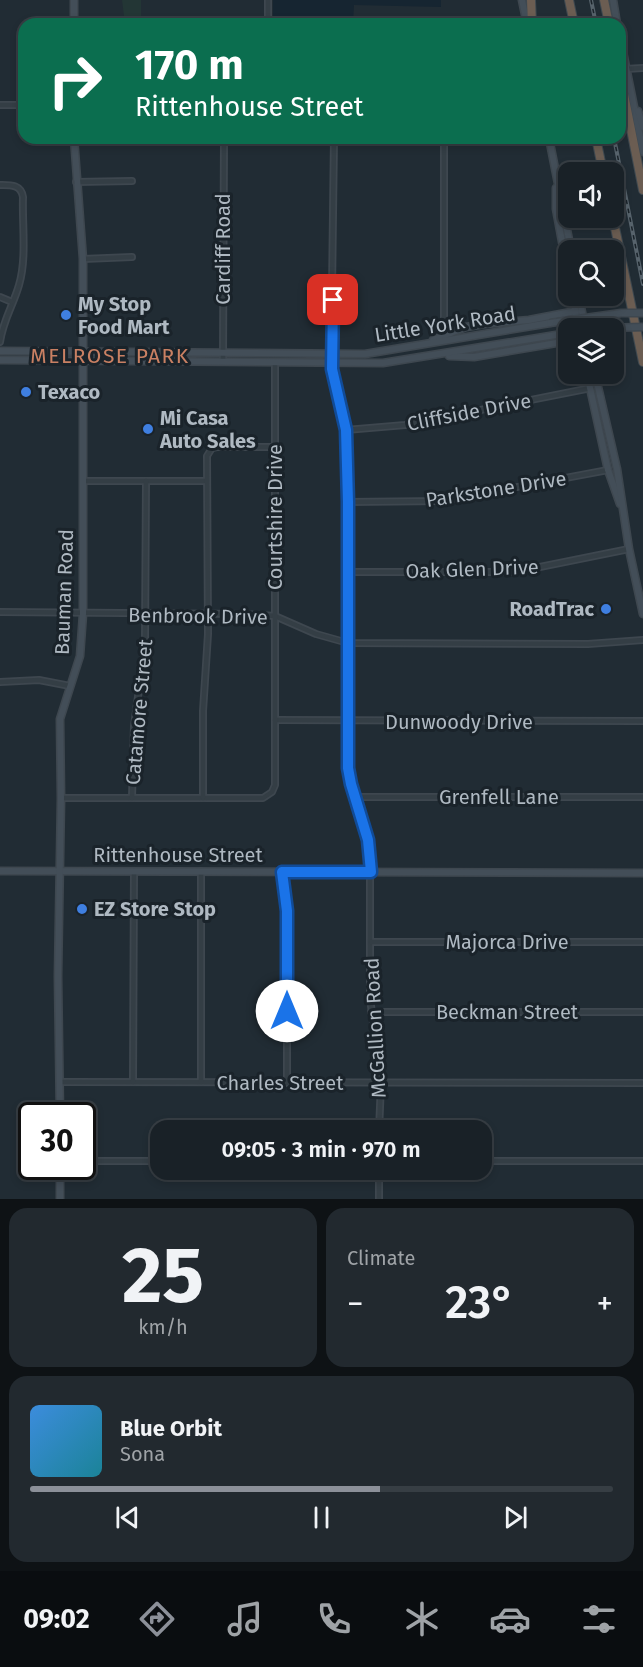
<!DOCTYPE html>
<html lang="en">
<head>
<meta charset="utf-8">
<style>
	:root { --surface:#192127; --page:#22292f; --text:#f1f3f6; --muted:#9fa3a7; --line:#373e44; --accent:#8c9099 }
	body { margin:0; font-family:"Fira Sans",sans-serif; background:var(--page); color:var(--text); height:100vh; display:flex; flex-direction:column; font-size:22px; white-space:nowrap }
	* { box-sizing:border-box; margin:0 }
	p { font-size:20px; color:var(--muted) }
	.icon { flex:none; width:33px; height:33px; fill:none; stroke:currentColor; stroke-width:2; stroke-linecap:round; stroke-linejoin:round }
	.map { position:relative; height:1199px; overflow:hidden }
	.side { display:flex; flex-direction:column; gap:9px; padding:9px; background:#0e1215; flex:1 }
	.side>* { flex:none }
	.hud { position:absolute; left:18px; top:18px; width:608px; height:126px; border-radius:18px; box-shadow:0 3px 9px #0003,0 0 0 2px var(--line); background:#0b6e4f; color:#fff; overflow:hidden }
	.tools { position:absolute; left:558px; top:162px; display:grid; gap:12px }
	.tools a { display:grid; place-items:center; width:66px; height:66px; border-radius:12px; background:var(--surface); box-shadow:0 3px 9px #0003,0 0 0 2px var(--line); font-size:30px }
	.speed { position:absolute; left:18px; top:1102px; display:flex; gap:12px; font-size:30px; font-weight:700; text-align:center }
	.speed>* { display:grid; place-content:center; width:78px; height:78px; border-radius:50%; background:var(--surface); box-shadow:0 3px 9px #0003,0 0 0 2px var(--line); line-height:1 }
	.speed .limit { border:3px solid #111; border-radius:9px; background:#fff; color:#111 }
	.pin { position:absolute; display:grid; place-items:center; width:51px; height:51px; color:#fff; margin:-26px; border-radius:12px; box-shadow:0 3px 9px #0006 }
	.me { position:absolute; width:66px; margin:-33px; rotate:0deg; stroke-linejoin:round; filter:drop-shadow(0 0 4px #0008) }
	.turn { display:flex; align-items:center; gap:21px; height:126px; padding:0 18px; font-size:27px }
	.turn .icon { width:78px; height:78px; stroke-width:2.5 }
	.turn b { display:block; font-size:42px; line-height:51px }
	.big { font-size:45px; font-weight:600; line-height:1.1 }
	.side .tile { flex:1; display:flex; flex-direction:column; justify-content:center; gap:9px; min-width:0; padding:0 21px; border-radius:18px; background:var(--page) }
	.side .dial { align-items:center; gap:0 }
	.dial b { font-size:78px; line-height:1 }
	.song { display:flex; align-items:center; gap:18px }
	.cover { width:72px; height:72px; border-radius:9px; background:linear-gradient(135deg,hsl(210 70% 55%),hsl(190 70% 35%)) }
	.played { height:6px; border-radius:3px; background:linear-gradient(90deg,var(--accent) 60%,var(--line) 60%) }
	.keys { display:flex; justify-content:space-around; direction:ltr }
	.heat { display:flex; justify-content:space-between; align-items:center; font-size:33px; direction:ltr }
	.side .tiles { flex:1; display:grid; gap:9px; grid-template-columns:1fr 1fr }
	.tile:last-child { grid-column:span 2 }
	.trip { position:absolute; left:150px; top:1120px; width:342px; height:60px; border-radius:18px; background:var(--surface); box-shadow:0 3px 9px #0003,0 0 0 2px var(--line); font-weight:600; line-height:60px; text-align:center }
	.tabs { display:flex; height:96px; justify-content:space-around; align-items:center; background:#0a0d10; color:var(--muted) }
	.tabs .icon { width:42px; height:42px }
	.tabs .on { color:var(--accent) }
	.tabs b { font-size:27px; color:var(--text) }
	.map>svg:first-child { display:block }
	.green { fill:#233635 }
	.water { fill:#162531 }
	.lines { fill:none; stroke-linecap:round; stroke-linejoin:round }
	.street-casing { stroke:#3e474f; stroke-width:8 }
	.secondary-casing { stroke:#3e474f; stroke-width:9 }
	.highway-casing { stroke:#3f4950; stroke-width:10 }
	.street { stroke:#343e45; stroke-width:4.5 }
	.secondary { stroke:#434e58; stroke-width:6 }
	.highway { stroke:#6b5d52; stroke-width:8 }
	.rail-casing { stroke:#57636c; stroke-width:4 }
	.rail { stroke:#1a232a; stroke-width:1.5; stroke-dasharray:4.5; stroke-linecap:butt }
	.secondary-bridge-casing { stroke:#3e474f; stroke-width:9; stroke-linecap:butt }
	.secondary-bridge { stroke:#434e58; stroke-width:6 }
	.route-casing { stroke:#114b97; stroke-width:15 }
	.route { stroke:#1a73e8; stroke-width:10 }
	.shop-dot { fill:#3f7fe0; stroke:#1a232a; stroke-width:2 }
	.labels { text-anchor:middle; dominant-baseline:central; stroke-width:6; stroke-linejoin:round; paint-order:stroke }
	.street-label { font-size:20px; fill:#afb9c2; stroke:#1a232a }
	.poi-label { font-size:20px; font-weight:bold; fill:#afb9c2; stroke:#1a232a; text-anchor:start }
	.neighbourhood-label { font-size:21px; letter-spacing:1.5px; fill:#c98063; stroke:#1a232a }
</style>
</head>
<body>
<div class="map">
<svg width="643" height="1199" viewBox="0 0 643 1199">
	<rect width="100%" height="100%" fill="#212c34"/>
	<path class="green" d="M122,0H141V24H125Z"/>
	<path class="water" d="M273,0H441V7L354,5L353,24H273Z"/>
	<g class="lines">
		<g class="street-casing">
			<g id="street">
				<path d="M268,0V24"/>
				<path d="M625,69L643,68"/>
				<path d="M0,105H24"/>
				<path d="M334,138L331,366L334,383L344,417L346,430L348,502V768L351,784L365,827L370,852V998L381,1083L379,1131"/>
				<path d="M444,138V336"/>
				<path d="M76,182L132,181"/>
				<path d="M0,185C10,185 21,184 23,197C22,225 27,258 19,285C13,306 3,320 0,342"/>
				<path d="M83,259L132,257"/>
				<path d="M0,297L12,302"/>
				<path d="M223,360L224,138"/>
				<path d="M346,430L405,425L591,388"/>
				<path d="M83,481H207"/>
				<path d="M348,502L443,501L608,470"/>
				<path d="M348,572H515L629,549"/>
				<path d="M0,612L245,614L275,616L316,634L348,643L588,644L643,640"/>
				<path d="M0,682L39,680L70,686"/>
				<path d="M275,720L643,721"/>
				<path d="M354,797H643"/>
				<path d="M61,798H263L272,792L275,785V362"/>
				<path d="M132,798L134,726L145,645L146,481"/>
				<path d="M203,798V711L208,634L207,456L212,448L217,447H276"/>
				<path d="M282,872L287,925V1083"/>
				<path d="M371,942H643"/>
				<path d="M371,1012H643"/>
				<path d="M60,1082L643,1083"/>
				<path d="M133,1082L134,871"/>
				<path d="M201,1082V871"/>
				<path d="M82,1161H160"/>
				<path d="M482,1161H643"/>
				<path d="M379,1170V1199"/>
			</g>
		</g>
		<g class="secondary-casing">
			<g id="secondary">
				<path d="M522,0L527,24"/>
				<path d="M613,0L617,24"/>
				<path d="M74,24V0"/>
				<path d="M620,37L643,152"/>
				<path d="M638,111L643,127"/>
				<path d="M549,138L571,250"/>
				<path d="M556,188V209L568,274"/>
				<path d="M573,296L578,328"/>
				<path d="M579,296L585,328"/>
				<path d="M433,340L466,327L484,324L529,320L576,311"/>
				<path d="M0,351L365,354L550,323"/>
				<path d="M449,356L474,357L568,341"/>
				<path d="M0,360L383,363L568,333"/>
				<path d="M587,374L608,470L620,504"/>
				<path d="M595,374L617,469L629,549L643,614"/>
				<path d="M0,871L643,873"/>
				<path d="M60,1116L58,976L61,798L60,719L80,656L83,614V259L74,138"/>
				<path d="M60,1199V1167"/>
			</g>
		</g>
		<g class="highway-casing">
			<g id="highway">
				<path d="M531,0L532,24"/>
				<path d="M569,0L574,24"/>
				<path d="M604,0L609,24"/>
				<path d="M620,74L643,190"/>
				<path d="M596,138L603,172"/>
				<path d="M613,218L643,362"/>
			</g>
		</g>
		<use href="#street" class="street"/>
		<use href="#secondary" class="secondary"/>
		<use href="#highway" class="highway"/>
		<g class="rail-casing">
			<g id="rail">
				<path d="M591,0L596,24"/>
				<path d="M614,138L643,284"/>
			</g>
		</g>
		<use href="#rail" class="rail"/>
		<g class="secondary-bridge-casing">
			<g id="secondary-bridge">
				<path d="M550,323L621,313H643"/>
				<path d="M604,328L643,327"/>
			</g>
		</g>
		<use href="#secondary-bridge" class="secondary-bridge"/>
	</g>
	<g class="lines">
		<g class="route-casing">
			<path id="route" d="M287,1011V911L282,872H371L368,840L351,784L348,768V502L346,430L332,369L333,300"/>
		</g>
		<use href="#route" class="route"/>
	</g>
	<g class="shop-dot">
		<circle cx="66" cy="315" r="6"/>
		<circle cx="26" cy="392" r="6"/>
		<circle cx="148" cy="429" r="6"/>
		<circle cx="606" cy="609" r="6"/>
		<circle cx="82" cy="909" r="6"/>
	</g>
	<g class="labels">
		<g class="street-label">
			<text transform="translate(223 249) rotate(-90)">Cardiff Road</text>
			<text transform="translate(445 324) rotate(-9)">Little York Road</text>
			<text transform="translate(469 412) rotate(-11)">Cliffside Drive</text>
			<text transform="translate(496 489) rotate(-9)">Parkstone Drive</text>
			<text transform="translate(275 517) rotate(-90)">Courtshire Drive</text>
			<text transform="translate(472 569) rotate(-2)">Oak Glen Drive</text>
			<text transform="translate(64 592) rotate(-88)">Bauman Road</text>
			<text transform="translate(198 616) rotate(1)">Benbrook Drive</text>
			<text transform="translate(139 712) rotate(-85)">Catamore Street</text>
			<text x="459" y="722">Dunwoody Drive</text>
			<text x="499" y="797">Grenfell Lane</text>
			<text x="178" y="855">Rittenhouse Street</text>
			<text x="507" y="942">Majorca Drive</text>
			<text x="507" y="1012">Beckman Street</text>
			<text transform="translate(375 1028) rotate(-93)">McGallion Road</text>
			<text x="280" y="1083">Charles Street</text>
		</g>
		<g class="poi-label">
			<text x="78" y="304">My Stop<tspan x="78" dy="23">Food Mart</tspan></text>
			<text x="38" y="392">Texaco</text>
			<text x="160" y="418">Mi Casa<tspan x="160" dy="23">Auto Sales</tspan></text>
			<text x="594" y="609" text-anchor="end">RoadTrac</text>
			<text x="94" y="909">EZ Store Stop</text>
		</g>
		<g class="neighbourhood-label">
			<text x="110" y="356">MELROSE PARK</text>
		</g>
	</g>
</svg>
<div class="tools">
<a><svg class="icon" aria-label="sound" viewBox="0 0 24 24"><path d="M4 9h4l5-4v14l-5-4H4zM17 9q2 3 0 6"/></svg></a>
<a><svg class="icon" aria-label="search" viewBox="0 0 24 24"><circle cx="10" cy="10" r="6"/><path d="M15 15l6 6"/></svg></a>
<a><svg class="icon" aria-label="layers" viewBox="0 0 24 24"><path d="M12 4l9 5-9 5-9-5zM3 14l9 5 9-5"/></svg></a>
</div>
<div class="speed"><div class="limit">30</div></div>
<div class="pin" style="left:333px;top:300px;background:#d93025"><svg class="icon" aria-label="arrive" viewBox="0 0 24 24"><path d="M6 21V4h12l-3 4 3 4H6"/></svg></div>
<svg class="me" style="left:287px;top:1011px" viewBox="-20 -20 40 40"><circle r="19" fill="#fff"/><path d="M0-13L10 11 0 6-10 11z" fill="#1a73e8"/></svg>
<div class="trip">09:05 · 3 min · 970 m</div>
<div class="hud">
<div class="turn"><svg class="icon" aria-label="right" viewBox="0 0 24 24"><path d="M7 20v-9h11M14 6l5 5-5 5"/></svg><div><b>170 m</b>Rittenhouse Street</div></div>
</div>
</div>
<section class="side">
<div class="tiles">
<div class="tile dial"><b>25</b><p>km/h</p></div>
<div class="tile"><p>Climate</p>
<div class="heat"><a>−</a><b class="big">23°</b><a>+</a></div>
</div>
<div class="tile">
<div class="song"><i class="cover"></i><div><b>Blue Orbit</b><p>Sona</p></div></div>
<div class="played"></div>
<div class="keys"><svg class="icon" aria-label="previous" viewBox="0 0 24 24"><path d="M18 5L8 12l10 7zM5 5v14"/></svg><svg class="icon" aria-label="pause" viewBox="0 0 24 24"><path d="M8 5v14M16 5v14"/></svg><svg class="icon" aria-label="next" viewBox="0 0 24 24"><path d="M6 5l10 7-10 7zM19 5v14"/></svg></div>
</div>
</div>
</section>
<nav class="tabs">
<b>09:02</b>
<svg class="icon on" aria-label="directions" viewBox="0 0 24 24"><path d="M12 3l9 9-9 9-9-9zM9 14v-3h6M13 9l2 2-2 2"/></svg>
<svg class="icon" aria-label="music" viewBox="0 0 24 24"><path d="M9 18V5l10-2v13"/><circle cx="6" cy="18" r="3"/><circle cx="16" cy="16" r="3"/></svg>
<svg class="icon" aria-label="phone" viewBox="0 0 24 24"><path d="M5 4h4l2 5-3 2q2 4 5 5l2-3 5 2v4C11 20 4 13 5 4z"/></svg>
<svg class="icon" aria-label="climate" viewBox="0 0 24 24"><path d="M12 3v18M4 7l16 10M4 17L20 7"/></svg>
<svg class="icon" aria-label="car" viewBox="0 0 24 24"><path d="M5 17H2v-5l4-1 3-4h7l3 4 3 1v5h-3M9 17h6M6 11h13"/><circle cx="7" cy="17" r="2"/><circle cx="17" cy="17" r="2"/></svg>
<svg class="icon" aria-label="filters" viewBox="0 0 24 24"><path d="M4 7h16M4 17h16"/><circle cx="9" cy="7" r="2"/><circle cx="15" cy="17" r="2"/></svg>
</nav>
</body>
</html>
